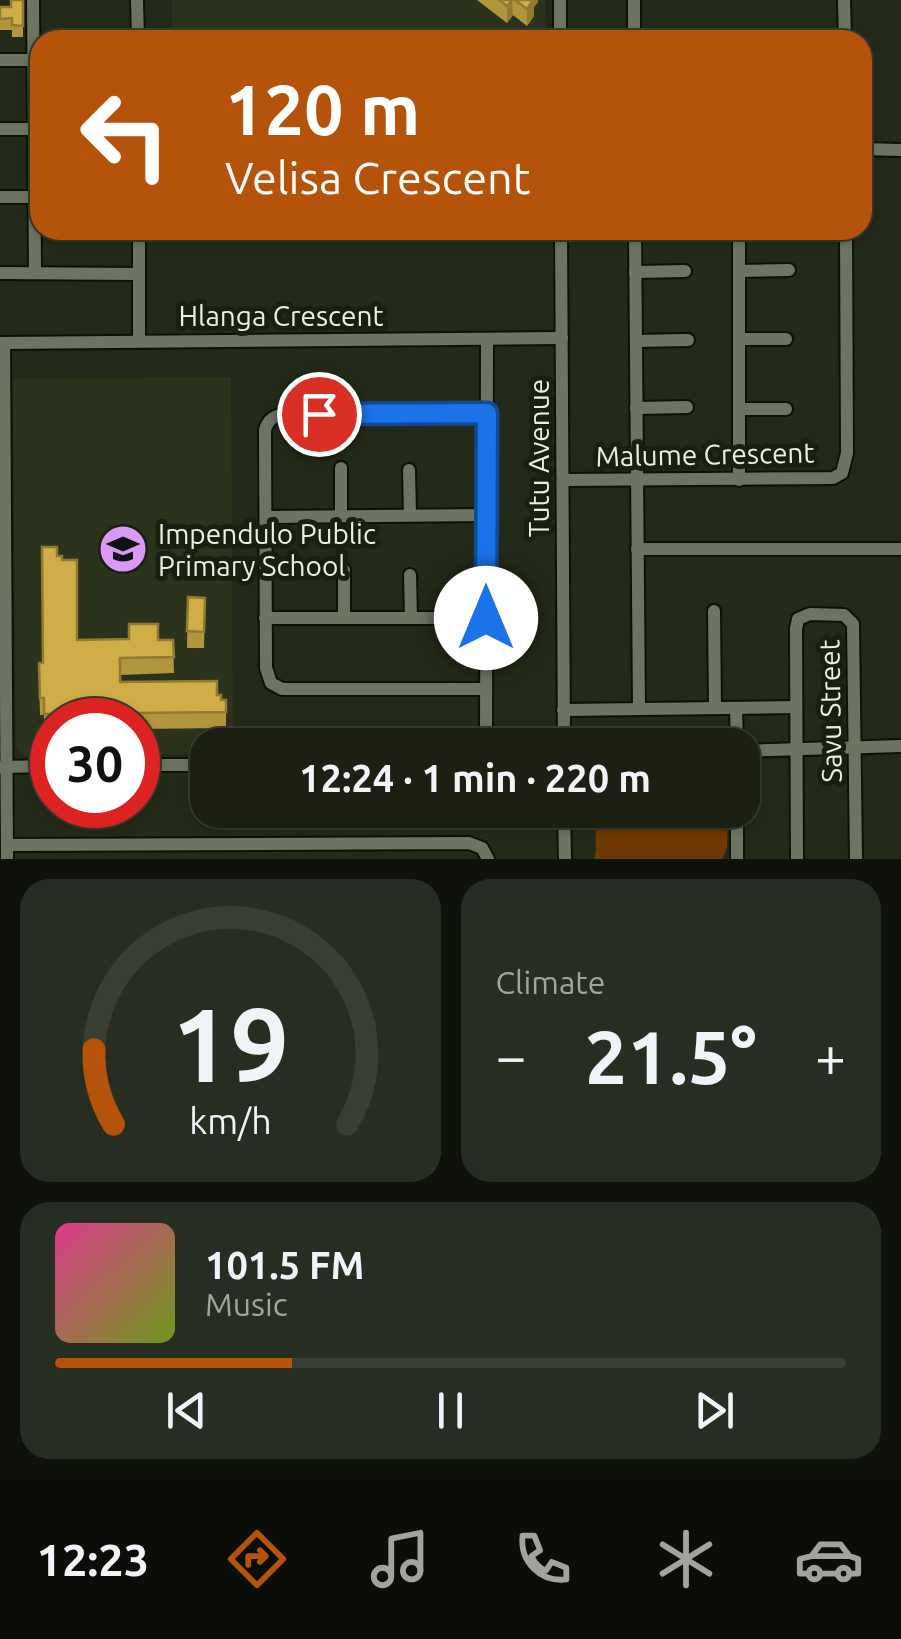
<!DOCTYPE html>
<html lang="en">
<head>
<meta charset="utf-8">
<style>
	:root { --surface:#1b2013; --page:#282d21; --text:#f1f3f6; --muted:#a0a3a0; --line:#393e33; --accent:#b45309 }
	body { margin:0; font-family:Ubuntu,sans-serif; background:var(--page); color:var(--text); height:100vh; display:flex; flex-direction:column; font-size:38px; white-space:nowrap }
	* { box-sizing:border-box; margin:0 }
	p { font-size:32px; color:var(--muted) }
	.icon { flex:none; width:55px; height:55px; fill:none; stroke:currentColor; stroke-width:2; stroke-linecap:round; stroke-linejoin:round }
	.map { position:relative; height:859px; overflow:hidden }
	.drawer { display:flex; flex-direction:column; gap:20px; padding:20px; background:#0f120a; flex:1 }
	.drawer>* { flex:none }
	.top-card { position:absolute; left:30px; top:30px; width:842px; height:210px; border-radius:30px; box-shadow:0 2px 8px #0004,0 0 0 2px var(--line); background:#b45309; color:#fff; overflow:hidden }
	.speed { position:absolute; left:30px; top:698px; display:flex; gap:20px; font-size:50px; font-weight:700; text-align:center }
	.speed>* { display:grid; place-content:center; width:130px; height:130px; border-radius:50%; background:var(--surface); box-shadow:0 2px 8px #0004,0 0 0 2px var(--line); line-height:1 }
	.speed .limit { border:15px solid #d22; background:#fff; color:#111 }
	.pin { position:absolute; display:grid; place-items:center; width:85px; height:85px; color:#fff; margin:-42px; border:5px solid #fff; border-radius:50%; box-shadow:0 2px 10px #0007 }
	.me { position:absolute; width:110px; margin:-55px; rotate:0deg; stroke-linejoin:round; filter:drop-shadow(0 0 8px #0008) }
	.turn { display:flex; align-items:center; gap:35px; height:210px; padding:0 30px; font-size:45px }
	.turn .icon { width:130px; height:130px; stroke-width:2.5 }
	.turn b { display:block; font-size:70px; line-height:85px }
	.big { font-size:75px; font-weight:700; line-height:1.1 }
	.drawer .card { flex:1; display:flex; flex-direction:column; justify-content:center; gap:15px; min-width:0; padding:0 35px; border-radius:30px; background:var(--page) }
	.drawer .dial { align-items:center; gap:0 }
	.dial svg { height:260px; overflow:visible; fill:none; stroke:var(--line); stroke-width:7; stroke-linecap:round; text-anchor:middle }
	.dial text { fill:var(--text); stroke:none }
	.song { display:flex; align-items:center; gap:30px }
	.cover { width:120px; height:120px; border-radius:15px; background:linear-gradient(135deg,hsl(330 70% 55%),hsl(80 70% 35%)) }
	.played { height:10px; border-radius:5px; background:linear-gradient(90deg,var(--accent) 30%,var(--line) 30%) }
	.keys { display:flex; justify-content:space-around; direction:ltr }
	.heat { display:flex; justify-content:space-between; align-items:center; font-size:55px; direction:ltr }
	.drawer .tiles { flex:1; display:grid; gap:20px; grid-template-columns:1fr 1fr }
	.card:last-child { grid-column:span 2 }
	.trip { position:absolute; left:190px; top:728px; width:570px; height:100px; border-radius:30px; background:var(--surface); box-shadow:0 2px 8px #0004,0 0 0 2px var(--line); font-weight:700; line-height:100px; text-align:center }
	.menu { display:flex; height:160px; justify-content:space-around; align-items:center; background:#0b0d08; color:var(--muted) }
	.menu .icon { width:70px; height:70px }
	.menu .current { color:var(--accent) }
	.menu b { font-size:45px; color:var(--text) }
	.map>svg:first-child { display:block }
	.built { fill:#2b331c }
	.green { fill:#6f3903 }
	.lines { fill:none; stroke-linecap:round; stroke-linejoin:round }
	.minor-casing { stroke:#0d1204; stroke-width:16 }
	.minor { stroke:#6d7562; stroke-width:12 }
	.wall { fill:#b2963e }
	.shaded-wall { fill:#917a32 }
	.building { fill:#cfae48; stroke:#917a32; stroke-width:2.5 }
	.route-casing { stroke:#114b97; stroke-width:25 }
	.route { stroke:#1a73e8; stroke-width:18 }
	.labels { text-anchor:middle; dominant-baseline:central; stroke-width:10; stroke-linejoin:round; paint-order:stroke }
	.street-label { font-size:28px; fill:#ebefe4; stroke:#1a2010 }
	.poi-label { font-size:28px; fill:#ebefe4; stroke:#1a2010; text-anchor:start }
</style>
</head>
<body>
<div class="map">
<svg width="901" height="859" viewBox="0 0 901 859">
	<rect width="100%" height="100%" fill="#242a19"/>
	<g class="built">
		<path d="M172,0H545L546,40H172Z"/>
		<path d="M231,377L233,745H208L207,754H138V720H52V755L24,756L16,746L13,379Z"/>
	</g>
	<g class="green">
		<path d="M693,727L725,737L730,745H607L635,728Z"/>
		<path d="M595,810H728L727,848L722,859H594L596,851Z"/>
	</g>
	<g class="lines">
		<g class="minor-casing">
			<g id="minor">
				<path d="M33,0L35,273"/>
				<path d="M137,0L138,40"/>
				<path d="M634,0V40"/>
				<path d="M844,0L845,40"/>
				<path d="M560,40V0"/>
				<path d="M0,60H34"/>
				<path d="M0,129H34"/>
				<path d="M862,149L901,150"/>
				<path d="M0,197H34"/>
				<path d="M561,230L564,745"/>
				<path d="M635,230L639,709"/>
				<path d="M739,230V480"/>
				<path d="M739,271L789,270"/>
				<path d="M635,272L685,271"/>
				<path d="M0,273L139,274"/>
				<path d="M739,339H786"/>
				<path d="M139,341V230"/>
				<path d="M636,341L688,340"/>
				<path d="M0,343L562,338"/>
				<path d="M4,343L7,859"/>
				<path d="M636,408L687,407"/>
				<path d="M739,409H786"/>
				<path d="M341,468V516"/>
				<path d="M409,470L410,515"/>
				<path d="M563,480L833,478L842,473L847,453L846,230"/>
				<path d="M266,517L487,515"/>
				<path d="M637,549H901"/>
				<path d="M410,575L411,618"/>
				<path d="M714,611L715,708"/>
				<path d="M265,618H487"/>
				<path d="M344,618V570"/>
				<path d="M486,689H282L271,683L266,668L265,430C268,419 275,415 286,414L487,413"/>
				<path d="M736,708L737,745"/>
				<path d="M563,710L796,707"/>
				<path d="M486,745L487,339"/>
				<path d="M742,751L901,746"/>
				<path d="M138,765H208"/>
				<path d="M0,767L52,766"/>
				<path d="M564,810L565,859"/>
				<path d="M737,810V859"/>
				<path d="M7,845L469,843L482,848L488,859"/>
				<path d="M797,859L796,629L798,619L810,614L844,615L853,624L856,859"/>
			</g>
		</g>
		<use href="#minor" class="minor"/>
	</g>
	<g class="wall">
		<path d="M23,0V37H12V30H0V7H11Z"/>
		<path d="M477,0H538V2L534,7V16L527,26L513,15L507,23Z"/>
		<path d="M57,556L77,640H173L174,673L120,675V682L217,695L221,700H226V728L138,729V720H52V730H44V715H40L39,680L43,663Z"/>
		<path d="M188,597L205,598L204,648H187Z"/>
	</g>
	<g class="shaded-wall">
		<path d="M512,0L513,15L507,23V6Z"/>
		<path d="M530,0H538V2L534,7V16L527,26V9Z"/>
	</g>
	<g class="building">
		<path d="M11,0H23V26L12,25V18L0,19V7H11Z"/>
		<path d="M499,0H512L507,6Z"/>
		<path d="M515,0H533L527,9Z"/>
		<path d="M42,547H57V556H62V560H77V640L129,639V624H158V640H173L174,657L120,658V682L217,681V695H221V700H226V712L44,714V698H40L39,663H43Z"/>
		<path d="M188,597L205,598L204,632L187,631Z"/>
	</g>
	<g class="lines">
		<g class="route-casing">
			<path id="route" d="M319,414L487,413L486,618"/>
		</g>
		<use href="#route" class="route"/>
	</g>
	<defs>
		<g id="school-disc" transform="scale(2.5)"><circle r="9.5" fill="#db99f5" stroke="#1a2010"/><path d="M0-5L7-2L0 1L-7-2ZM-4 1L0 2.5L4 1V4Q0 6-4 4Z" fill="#111"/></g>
	</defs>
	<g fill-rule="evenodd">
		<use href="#school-disc" x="123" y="549"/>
	</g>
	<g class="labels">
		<g class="street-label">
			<text x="281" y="315">Hlanga Crescent</text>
			<text transform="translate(705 454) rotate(-1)">Malume Crescent</text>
			<text transform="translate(538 458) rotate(-90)">Tutu Avenue</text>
			<text transform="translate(830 711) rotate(-91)">Savu Street</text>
		</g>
		<g class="poi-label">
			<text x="158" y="533">Impendulo Public<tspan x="158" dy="32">Primary School</tspan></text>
		</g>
	</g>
</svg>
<div class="speed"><div class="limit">30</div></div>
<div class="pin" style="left:319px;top:414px;background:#d93025"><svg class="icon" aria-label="arrive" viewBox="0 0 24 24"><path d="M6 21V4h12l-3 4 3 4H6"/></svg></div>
<svg class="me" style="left:486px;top:618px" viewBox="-20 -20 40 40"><circle r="19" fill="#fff"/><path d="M0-13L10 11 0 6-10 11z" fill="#1a73e8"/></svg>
<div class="trip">12:24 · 1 min · 220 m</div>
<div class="top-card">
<div class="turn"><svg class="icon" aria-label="left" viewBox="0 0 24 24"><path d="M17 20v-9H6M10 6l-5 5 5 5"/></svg><div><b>120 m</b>Velisa Crescent</div></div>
</div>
</div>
<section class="drawer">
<div class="tiles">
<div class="card dial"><svg viewBox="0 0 100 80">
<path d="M14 69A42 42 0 1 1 86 69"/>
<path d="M14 69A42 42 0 0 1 8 46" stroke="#b45309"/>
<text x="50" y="56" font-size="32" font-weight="700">19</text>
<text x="50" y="72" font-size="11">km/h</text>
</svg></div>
<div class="card"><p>Climate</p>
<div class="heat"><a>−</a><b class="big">21.5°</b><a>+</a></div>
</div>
<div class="card">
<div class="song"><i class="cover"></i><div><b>101.5 FM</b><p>Music</p></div></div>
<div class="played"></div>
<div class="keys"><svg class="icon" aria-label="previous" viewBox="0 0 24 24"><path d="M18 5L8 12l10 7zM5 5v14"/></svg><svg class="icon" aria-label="pause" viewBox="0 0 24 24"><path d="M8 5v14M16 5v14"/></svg><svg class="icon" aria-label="next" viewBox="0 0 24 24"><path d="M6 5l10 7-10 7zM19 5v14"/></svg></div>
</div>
</div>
</section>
<nav class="menu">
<b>12:23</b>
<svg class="icon current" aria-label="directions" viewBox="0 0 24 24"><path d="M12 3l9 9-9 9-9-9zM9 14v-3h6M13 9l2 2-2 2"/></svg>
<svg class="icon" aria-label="music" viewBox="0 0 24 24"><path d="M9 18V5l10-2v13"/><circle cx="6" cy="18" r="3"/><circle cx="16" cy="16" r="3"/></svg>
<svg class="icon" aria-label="phone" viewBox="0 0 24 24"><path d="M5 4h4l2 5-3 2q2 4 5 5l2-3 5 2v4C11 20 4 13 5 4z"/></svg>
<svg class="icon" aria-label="climate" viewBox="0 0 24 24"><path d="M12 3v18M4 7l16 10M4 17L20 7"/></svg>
<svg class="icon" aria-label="car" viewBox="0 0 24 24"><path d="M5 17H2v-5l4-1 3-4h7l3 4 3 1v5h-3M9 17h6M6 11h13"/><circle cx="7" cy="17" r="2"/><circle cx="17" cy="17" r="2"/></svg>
</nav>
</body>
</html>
